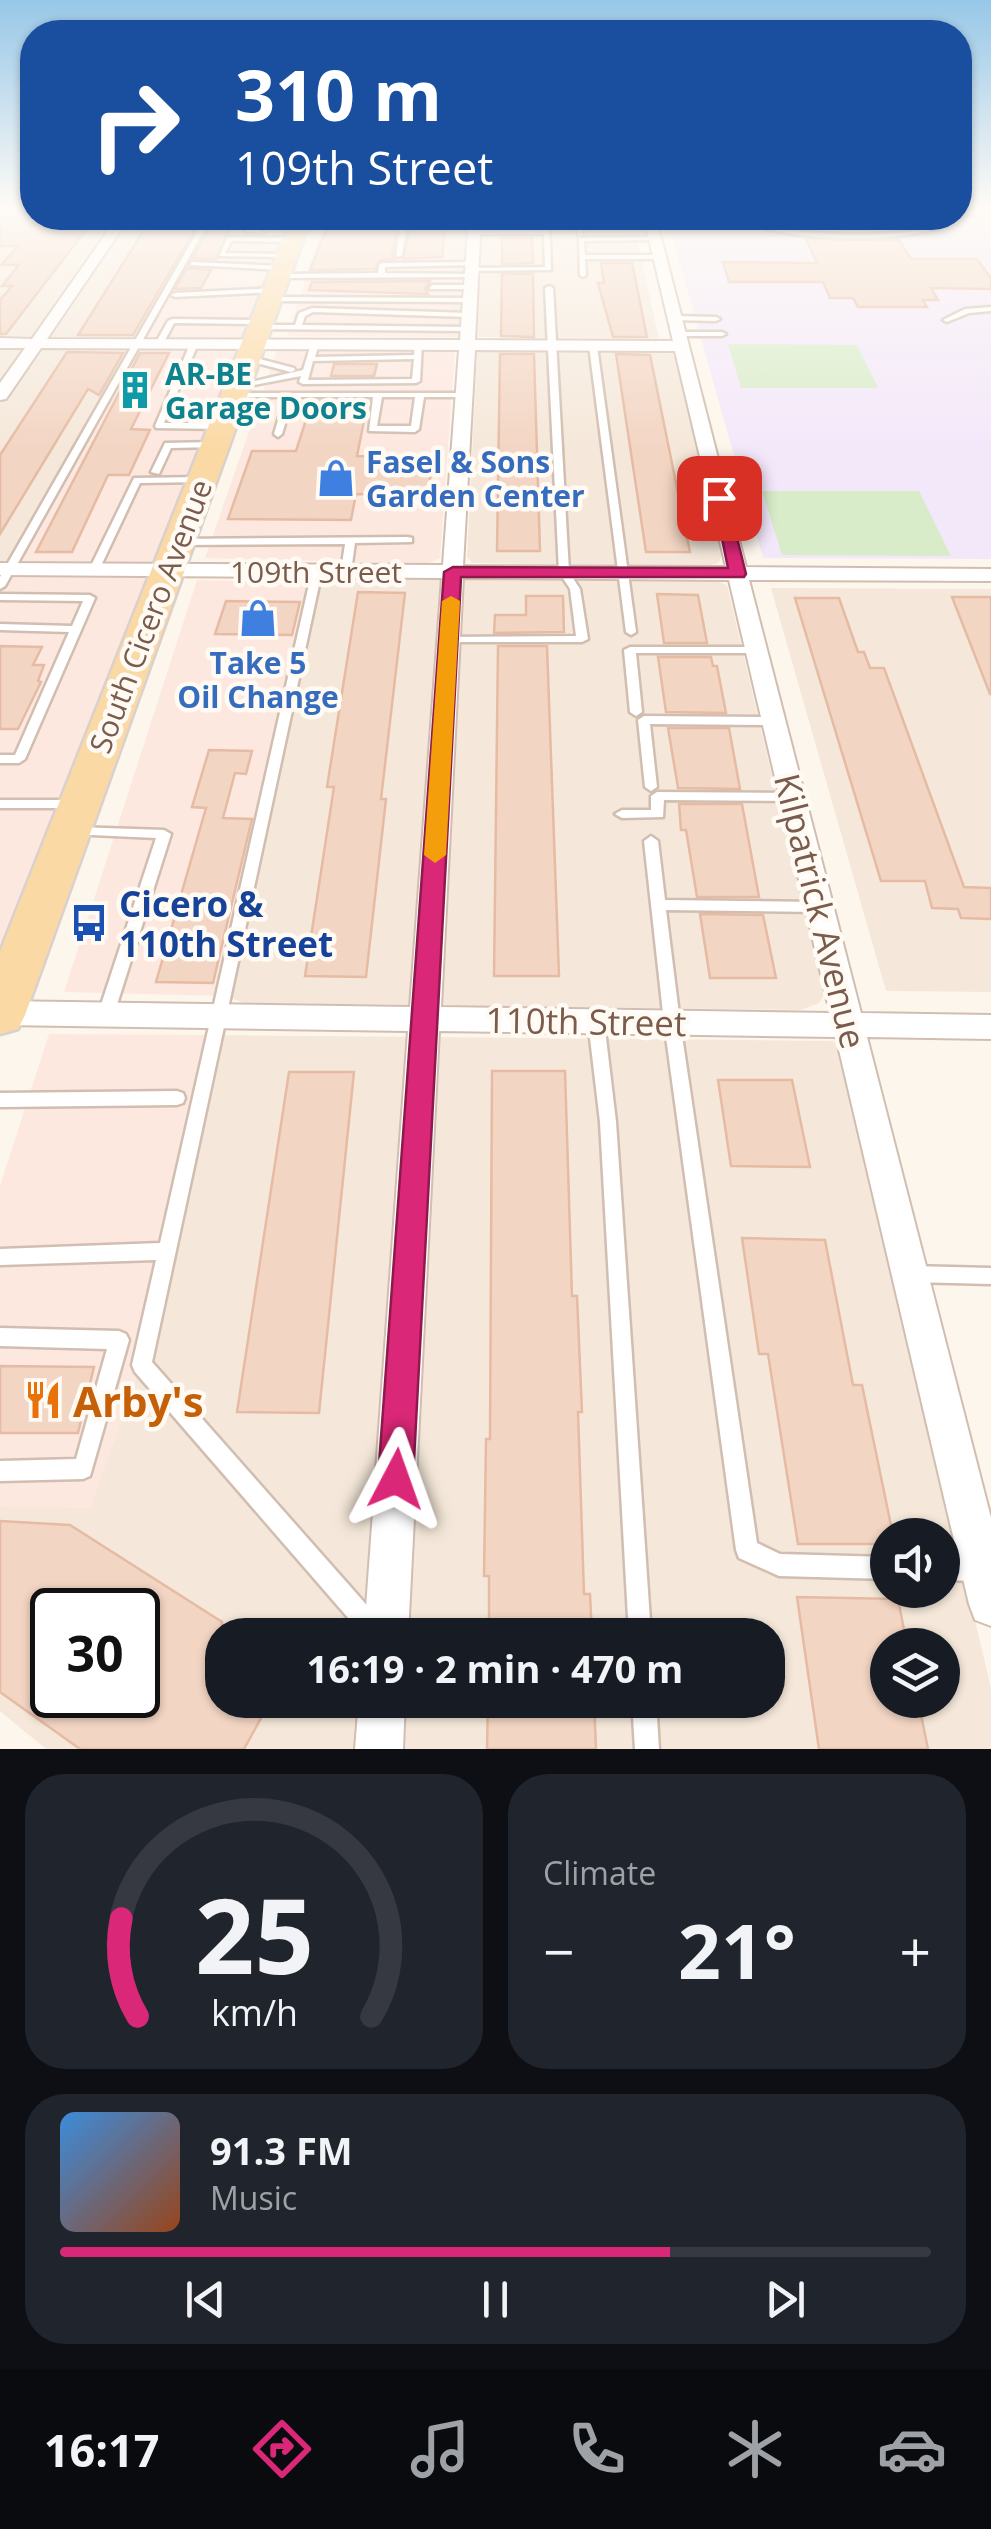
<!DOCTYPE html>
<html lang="en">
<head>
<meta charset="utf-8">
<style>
	:root { --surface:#171b24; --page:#20242c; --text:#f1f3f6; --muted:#9ea1a6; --line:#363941; --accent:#db2777 }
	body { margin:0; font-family:"Open Sans",sans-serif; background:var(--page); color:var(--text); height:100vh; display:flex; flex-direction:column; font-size:38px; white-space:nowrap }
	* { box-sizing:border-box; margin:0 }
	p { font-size:32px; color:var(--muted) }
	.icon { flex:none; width:55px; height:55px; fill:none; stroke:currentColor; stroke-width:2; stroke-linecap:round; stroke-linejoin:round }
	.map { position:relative; height:1749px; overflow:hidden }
	.sheet { display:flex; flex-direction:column; gap:25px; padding:25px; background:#0d0f14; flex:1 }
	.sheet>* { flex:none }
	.hud { position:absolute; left:20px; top:20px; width:952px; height:210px; border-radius:40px; box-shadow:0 2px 8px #0004; background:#1a4fa0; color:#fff; overflow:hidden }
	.controls { position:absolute; left:870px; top:1518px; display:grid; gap:20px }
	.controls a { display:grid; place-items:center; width:90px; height:90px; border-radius:50%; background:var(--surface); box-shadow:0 2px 8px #0004; font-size:50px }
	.speed { position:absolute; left:30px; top:1588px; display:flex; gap:20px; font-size:50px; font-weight:700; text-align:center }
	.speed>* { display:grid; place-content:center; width:130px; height:130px; border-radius:50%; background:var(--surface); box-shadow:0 2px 8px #0004; line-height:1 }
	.speed .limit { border:5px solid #111; border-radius:15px; background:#fff; color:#111 }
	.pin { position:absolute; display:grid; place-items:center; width:85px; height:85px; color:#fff; margin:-42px; border-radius:20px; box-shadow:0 5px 15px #0006 }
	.me { position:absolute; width:110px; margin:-55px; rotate:4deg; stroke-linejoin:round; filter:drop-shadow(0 0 8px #0008) }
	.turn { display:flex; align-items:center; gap:35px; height:210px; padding:0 50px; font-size:45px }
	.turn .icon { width:130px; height:130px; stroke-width:2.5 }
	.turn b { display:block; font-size:70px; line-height:85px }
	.big { font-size:75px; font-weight:700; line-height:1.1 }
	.sheet .card { flex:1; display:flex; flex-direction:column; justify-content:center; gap:15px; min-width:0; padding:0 35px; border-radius:40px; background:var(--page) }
	.sheet .dial { align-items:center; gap:0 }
	.dial svg { height:260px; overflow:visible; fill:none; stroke:var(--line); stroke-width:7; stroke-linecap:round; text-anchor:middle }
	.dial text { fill:var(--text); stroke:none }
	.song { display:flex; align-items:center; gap:30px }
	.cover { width:120px; height:120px; border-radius:15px; background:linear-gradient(135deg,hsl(210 70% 55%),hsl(20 70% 35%)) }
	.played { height:10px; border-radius:5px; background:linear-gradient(90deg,var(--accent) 70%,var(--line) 70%) }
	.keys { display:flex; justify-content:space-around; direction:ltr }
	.heat { display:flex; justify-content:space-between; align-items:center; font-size:55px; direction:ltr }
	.sheet .tiles { flex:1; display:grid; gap:25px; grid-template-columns:1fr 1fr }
	.card:last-child { grid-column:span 2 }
	.trip { position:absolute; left:205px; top:1618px; width:580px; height:100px; border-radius:40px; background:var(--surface); box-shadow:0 2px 8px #0004; font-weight:700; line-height:100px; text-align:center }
	.tabs { display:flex; height:160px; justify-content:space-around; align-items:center; background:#090b0e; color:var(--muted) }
	.tabs .icon { width:70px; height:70px }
	.tabs .active { color:var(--accent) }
	.tabs b { font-size:45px; color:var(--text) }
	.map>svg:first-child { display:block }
	.residential { fill:#f5e8da; fill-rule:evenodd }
	.commercial { fill:#fde8e0 }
	.education { fill:#f3e8fa }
	.green { fill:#d8ecc9 }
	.building { fill:#f3d5c3; stroke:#e6bba3; stroke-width:2.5; fill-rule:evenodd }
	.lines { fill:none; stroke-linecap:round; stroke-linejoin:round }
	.lane-casing { stroke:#d1beb0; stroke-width:5 }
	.street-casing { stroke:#d1beb0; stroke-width:4 }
	.primary-casing { stroke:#dad1cd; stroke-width:5 }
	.lane { fill:#fff; fill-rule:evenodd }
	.street { fill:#fff; fill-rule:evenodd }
	.primary { fill:#fbd9a5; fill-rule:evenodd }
	.route { fill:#db2777; stroke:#8e194d; stroke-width:2.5 }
	.slow { fill:#f59e0b }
	.labels { text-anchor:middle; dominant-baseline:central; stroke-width:9; stroke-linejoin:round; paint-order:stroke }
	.far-culture-label { font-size:30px; font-weight:bold; fill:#0d838f; stroke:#fffaf3; text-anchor:start }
	.far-shop-label { font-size:30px; font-weight:bold; fill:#366cbe; stroke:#fffaf3; text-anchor:start }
	.far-street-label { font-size:30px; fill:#7a5c4d; stroke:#fffaf3 }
	.transit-label { font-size:35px; font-weight:bold; fill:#164399; stroke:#fffaf3; text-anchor:start }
	.street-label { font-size:35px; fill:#7a5c4d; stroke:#fffaf3 }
	.near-food-label { font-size:42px; font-weight:bold; fill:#c56008; stroke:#fffaf3; text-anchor:start }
</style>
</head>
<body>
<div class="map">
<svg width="991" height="1749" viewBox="0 0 991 1749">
	<rect width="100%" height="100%" fill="#fdf6ec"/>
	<g class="residential">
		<path d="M0,205H32V218H208L0,586Z"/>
		<path d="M389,218H632L659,338L446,337L463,258H379Z"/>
		<path d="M485,349H664L674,353L721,557L719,563L706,566L472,563L467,557L477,353Z"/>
		<path d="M332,578L713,580L727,585L824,995L819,1003L801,1010L245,1003L224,996L314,582Z"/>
		<path d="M771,588L991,589V992L886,991Z"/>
		<path d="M215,1035L838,1041L991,1688V1749H46L0,1711V1507H90ZM888,1535H942V1590H888ZM52,1610H138V1695H52ZM222,1635H768V1700H222ZM888,1645H942V1700H888Z"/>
	</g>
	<g class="commercial">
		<path d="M208,218H301L0,1015V586Z"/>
		<path d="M325,218H389L380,258H463L446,337L287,336Z"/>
		<path d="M377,348L455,350L440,558L427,564L205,558L277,351Z"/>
		<path d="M197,580L314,582L224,996L64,992Z"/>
		<path d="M49,1034L215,1035L142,1365L90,1508L0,1507V1186Z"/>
	</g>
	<path class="education" d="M981,216L991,228V559L763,558L667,218Z"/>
	<g class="green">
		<path d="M728,344L857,345L878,388H741Z"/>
		<path d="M762,491H919L951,556L782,555Z"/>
	</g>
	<g class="building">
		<path d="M0,218H95L6,334H0V300L12,286H2L19,265H1L18,246H0Z"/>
		<path d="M418,218H446L442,257L403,259L410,227H416Z"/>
		<path d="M151,219L199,222L133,335H78Z"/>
		<path d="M213,222H232L217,259L193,258Z"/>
		<path d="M327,227H397L392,254L395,259L380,260L375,269L310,270Z"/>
		<path d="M502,238H532L533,263L502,264Z"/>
		<path d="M806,239L899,240L911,259H977L991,278V289L931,288L938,300H923L927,307H858L853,298H830L823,282H729L723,262L817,263Z"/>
		<path d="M601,263H632L647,337H613L598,283H604Z"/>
		<path d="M187,268L211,270L201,288L175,289Z"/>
		<path d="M502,274H533L534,337L501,336Z"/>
		<path d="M430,281L425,289L428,294L309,290L312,282Z"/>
		<path d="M67,352L123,353L99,395L88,389L0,534V455Z"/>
		<path d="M140,353H169L131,429L150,430L129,475H108L72,552H36Z"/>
		<path d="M500,354H534L540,551H497Z"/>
		<path d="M616,354L650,355L690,552H646Z"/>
		<path d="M334,364H377L374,376H331Z"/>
		<path d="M312,401H368L357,456L433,457L428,495L356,494L351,520L228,519L252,451H296Z"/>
		<path d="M358,592L405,593L381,799H386L366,977L305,976L334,787H327Z"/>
		<path d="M657,594L698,595L707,643H664Z"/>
		<path d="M526,596H563L564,632L494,633L495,615H526Z"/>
		<path d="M952,597H991V694H990Z"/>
		<path d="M795,598H839L858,652H864L870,668H884L964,887L991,888V919L961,918L958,909L932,908L925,881H881Z"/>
		<path d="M226,601L300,602L292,635L215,634Z"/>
		<path d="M0,646L42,647L33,665H44L38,681L41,682L18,729H0Z"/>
		<path d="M498,646H547L559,976H494Z"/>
		<path d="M658,657H711L713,666H717L726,713L666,712Z"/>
		<path d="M668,728H729L740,789L678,788Z"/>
		<path d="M209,750L252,751L246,774L235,773L223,818L252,819L213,983L156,982L206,808L192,807Z"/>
		<path d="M679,804H742L759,897H697L686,830H681Z"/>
		<path d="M700,914L763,915L776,978H710Z"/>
		<path d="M492,1071H565L572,1296H577L582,1412H578L584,1594H590L592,1635H489V1576H484L486,1439H490Z"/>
		<path d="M289,1072H354L319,1413L237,1412Z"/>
		<path d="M718,1080H792L810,1167L731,1166Z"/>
		<path d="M742,1238L825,1240L853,1385H862L893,1535H888V1544H798L768,1354H759Z"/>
		<path d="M0,1366L94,1367L78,1433H0Z"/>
		<path d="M0,1521L70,1525L222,1622V1700H271L244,1749H80L0,1692ZM52,1610H138V1695H52Z"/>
		<path d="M797,1597L898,1599L907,1645H888V1700H918L928,1749H819Z"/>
		<path d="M488,1700H594L596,1749H487Z"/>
	</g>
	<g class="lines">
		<g class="lane-casing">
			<g id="lane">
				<path d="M205,218H211L5,586L0,589V577Z"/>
				<path d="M252,218H258L251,229L263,231V233L245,232Z"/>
				<path d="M369,218H375L373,224L338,226L335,224L368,221Z"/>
				<path d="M402,218H408L402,255L399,257L396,255Z"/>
				<path d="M543,218H549L551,270L470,271L472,268L545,267L544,234H475L472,232L475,230H543Z"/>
				<path d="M575,218H581L583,236L578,235Z"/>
				<path d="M741,218C753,218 765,226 778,228C825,236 891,239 936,225L933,218H939L943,226C904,244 776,243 741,218Z"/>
				<path d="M230,237L293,238L296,240L293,242L232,241L225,253L289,254L287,257L219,256L227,239Z"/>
				<path d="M655,237L657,240L584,241L585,255H660L663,257L660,259H585L586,275L583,277L580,275L579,238Z"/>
				<path d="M192,262L282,266L285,268L282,270L190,265Z"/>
				<path d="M472,262L474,265L385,267V273L474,274L472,277L279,278L276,276L279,274L378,273L379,265L382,263Z"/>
				<path d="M432,285H471L475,287L471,289H429Z"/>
				<path d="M549,286L553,288L569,572L580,589L588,639L582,642H445L443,640L449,637L576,636L570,589L559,572L545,288Z"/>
				<path d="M277,288L274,292L175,297L171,295L175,293Z"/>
				<path d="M270,297L470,298L474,300L470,302L267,301V297Z"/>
				<path d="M991,307V311L969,313L947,322L943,320L965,309Z"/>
				<path d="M312,308L469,313L473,315L469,317L313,312L305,316L302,325L468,327L472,329L468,331L260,329L256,327L260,325H295L299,313Z"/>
				<path d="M675,316L716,317L720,319L716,321L672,320L671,318Z"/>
				<path d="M172,319L262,320L266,322L262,324L174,323L162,346H156L155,344L168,321Z"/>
				<path d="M679,332H722L726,334L722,336H676V332Z"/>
				<path d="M191,342L198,344L164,423H222L226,426L222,429L156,428L155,426Z"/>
				<path d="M315,342L319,344L315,357L414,355L415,345L422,343L420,381L416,383L303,384L299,382L301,376L238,388L234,386L303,370L311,344ZM414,359L412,379L308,380L313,361Z"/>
				<path d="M593,344L597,346L636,632L631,635L626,632L589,346Z"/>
				<path d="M248,356L294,368L295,370L291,372L245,360L244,358Z"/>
				<path d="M231,393H464L468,395L464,397H424L419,429L415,432L369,431L373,397H293L282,434L278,437L274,434L285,397H231ZM382,397H415L411,426H377Z"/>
				<path d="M215,442L218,443V447L171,448L159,474L151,472L165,443Z"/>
				<path d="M201,477L206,480L204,482L140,483L99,570L98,572H90L89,570L134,478Z"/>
				<path d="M408,537L412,538V542L355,543L351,571L346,574L341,571L345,544L178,545L173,542L178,539Z"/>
				<path d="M317,568L322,571L152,1362L386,1627L389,1635H363L135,1372L132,1365L156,1260L0,1265V1249L160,1243L312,571Z"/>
				<path d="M0,594L90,595L95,598L25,759L19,763H0V755H15L69,632L0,630V624L72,626L83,601L0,600Z"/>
				<path d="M630,647H756L762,650L756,653H636L642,712L636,716L630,712L624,650Z"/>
				<path d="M644,716L774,717L780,721L774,725L650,724L657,787L651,791L645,787L638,720Z"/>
				<path d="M657,792L792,793L798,797L792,801L664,800L663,817L622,818L615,814L622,810H651V796Z"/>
				<path d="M0,800H74L80,804L74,808H0Z"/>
				<path d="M75,827L164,830L171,834L114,1014L111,1018L106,1020L101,1018L98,1014L156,838L70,834L68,831Z"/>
				<path d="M651,836L658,841L665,900L820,902L827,907L820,912L666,910L680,1022L757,1543L780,1554L888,1557V1579L779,1576L739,1558L736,1550L664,1022L644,841Z"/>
				<path d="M596,1015L601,1017L604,1021L616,1122L651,1635H629L600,1122L588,1021L591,1017Z"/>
				<path d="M177,1091L183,1093L185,1098L183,1103L177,1105L0,1107V1093Z"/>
				<path d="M911,1266L991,1268V1284L911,1282L905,1280L902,1274L905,1268Z"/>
				<path d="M0,1328L119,1331L126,1334L129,1340L90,1476L83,1479L0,1481V1461L76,1459L107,1349L0,1346Z"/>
				<path d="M942,1558L977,1559L985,1562L988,1570L985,1578L977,1581L942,1580Z"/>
				<path d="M632,1700H656L659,1749H635Z"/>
			</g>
		</g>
		<g class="street-casing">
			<g id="street">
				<rect x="0" y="205" width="32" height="6"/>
				<rect x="960" y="207" width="31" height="8"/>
				<path d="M117,218H129L47,339L460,340L469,218H481L475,340L673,341L644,218H656L746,567L991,569V581L749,580L861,1013L991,1015V1039L867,1037L991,1518V1626L975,1620L969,1604L836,1037L439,1031L408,1635H364L408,1031L1,1025L0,1001L410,1007L442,578L0,575V563L443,565L459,350L41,348L6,399L0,400V383L25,348H0V338L32,339ZM475,350L675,351L726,567L463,566ZM463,578L729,580L830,1013L441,1007Z"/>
				<path d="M359,1700H405L403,1749H355Z"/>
			</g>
		</g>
		<g class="primary-casing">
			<path id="primary" d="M291,218H311L25,1015L18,1029L0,1034V952Z"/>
		</g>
		<use href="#lane" class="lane"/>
		<use href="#street" class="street"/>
		<use href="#primary" class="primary"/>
	</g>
	<linearGradient id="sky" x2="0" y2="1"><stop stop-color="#97c7e8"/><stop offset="0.46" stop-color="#fefbf6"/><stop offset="1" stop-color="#fefbf6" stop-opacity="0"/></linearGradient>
	<rect width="991" height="449" fill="url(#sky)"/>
	<path class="route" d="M713,494L727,498L746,574L744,577H461L413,1479L408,1491L396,1496L383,1491L378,1479L444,572L453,567L728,568Z"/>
	<path class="slow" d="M451,596L460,601L446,855L435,863L424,855L442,601Z"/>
	<defs>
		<g id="building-bare" transform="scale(3)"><path d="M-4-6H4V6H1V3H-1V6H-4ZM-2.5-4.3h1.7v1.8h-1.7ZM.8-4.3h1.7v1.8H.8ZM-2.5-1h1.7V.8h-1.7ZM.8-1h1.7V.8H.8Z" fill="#0f9aa8" stroke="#fffaf3" stroke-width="2.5" paint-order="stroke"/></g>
		<g id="shop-bare" transform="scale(3)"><path d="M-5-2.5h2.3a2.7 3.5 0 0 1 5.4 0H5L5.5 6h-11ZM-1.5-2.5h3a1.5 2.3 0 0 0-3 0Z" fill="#3f7fe0" stroke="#fffaf3" stroke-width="2.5" paint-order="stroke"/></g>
		<g id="bus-bare" transform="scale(3)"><path d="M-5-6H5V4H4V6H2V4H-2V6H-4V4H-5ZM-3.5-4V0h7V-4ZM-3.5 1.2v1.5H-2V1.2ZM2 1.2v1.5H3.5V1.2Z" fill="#1a4fb4" stroke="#fffaf3" stroke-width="2.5" paint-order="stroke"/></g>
		<g id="restaurant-bare" transform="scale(3)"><path d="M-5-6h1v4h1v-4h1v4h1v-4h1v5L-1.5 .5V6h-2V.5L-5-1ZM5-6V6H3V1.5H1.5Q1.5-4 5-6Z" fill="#e8710a" stroke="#fffaf3" stroke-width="2.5" paint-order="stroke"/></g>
	</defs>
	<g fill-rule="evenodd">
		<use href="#building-bare" x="135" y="390"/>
		<use href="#shop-bare" x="336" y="478"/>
		<use href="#shop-bare" x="258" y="618"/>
		<use href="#bus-bare" x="89" y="923"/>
		<use href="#restaurant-bare" x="43" y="1400"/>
	</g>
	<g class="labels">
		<g class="far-culture-label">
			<text x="165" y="373">AR-BE<tspan x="165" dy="34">Garage Doors</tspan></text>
		</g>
		<g class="far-shop-label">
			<text x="366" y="461">Fasel &amp; Sons<tspan x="366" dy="34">Garden Center</tspan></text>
			<text x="258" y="662" text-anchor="middle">Take 5<tspan x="258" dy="34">Oil Change</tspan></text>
		</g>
		<g class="far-street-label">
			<text x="316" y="571">109th Street</text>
			<text transform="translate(150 616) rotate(-69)">South Cicero Avenue</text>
		</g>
		<g class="transit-label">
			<text x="119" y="903">Cicero &amp;<tspan x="119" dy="40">110th Street</tspan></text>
		</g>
		<g class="street-label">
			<text transform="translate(821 911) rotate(76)">Kilpatrick Avenue</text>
			<text transform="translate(586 1021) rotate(1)">110th Street</text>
		</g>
		<g class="near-food-label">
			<text x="73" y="1400">Arby's</text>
		</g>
	</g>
</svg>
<div class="controls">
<a><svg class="icon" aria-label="sound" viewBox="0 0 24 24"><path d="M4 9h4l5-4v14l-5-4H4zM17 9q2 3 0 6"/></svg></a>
<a><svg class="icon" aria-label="layers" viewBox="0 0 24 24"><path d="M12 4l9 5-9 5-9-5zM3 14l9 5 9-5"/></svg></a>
</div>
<div class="speed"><div class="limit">30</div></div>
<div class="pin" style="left:719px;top:498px;background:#d93025"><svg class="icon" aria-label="arrive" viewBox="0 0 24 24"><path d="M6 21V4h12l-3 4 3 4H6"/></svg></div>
<svg class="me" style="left:396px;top:1479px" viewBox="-20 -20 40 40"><path d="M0-17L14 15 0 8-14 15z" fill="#db2777" stroke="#fff" stroke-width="4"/></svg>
<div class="trip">16:19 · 2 min · 470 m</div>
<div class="hud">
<div class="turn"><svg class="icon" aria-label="right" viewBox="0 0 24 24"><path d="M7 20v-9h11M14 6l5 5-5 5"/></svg><div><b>310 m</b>109th Street</div></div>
</div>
</div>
<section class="sheet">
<div class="tiles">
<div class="card dial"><svg viewBox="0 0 100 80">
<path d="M14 69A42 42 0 1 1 86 69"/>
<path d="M14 69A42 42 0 0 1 9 39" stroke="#db2777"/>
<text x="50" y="56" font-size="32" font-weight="700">25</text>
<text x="50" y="72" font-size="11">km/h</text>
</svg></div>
<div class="card"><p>Climate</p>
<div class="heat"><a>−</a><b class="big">21°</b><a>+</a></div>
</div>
<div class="card">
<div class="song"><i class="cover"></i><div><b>91.3 FM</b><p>Music</p></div></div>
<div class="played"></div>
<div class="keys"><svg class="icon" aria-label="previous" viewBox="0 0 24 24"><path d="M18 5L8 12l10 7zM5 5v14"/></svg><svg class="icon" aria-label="pause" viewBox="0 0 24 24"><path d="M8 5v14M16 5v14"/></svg><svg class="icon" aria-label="next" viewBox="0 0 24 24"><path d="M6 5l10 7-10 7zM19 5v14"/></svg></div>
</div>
</div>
</section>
<nav class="tabs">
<b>16:17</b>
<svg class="icon active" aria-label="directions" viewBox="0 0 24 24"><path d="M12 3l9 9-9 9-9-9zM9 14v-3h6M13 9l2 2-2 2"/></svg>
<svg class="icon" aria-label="music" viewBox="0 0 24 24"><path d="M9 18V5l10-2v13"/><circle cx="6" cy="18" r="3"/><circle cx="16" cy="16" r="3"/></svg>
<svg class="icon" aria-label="phone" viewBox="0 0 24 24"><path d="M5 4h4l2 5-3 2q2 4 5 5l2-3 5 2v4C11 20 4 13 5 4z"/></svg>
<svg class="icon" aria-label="climate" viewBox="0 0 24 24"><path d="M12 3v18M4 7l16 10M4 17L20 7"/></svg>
<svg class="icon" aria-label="car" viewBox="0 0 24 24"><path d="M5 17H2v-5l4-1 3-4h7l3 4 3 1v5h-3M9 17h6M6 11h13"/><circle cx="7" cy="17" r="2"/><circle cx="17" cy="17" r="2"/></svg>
</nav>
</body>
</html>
